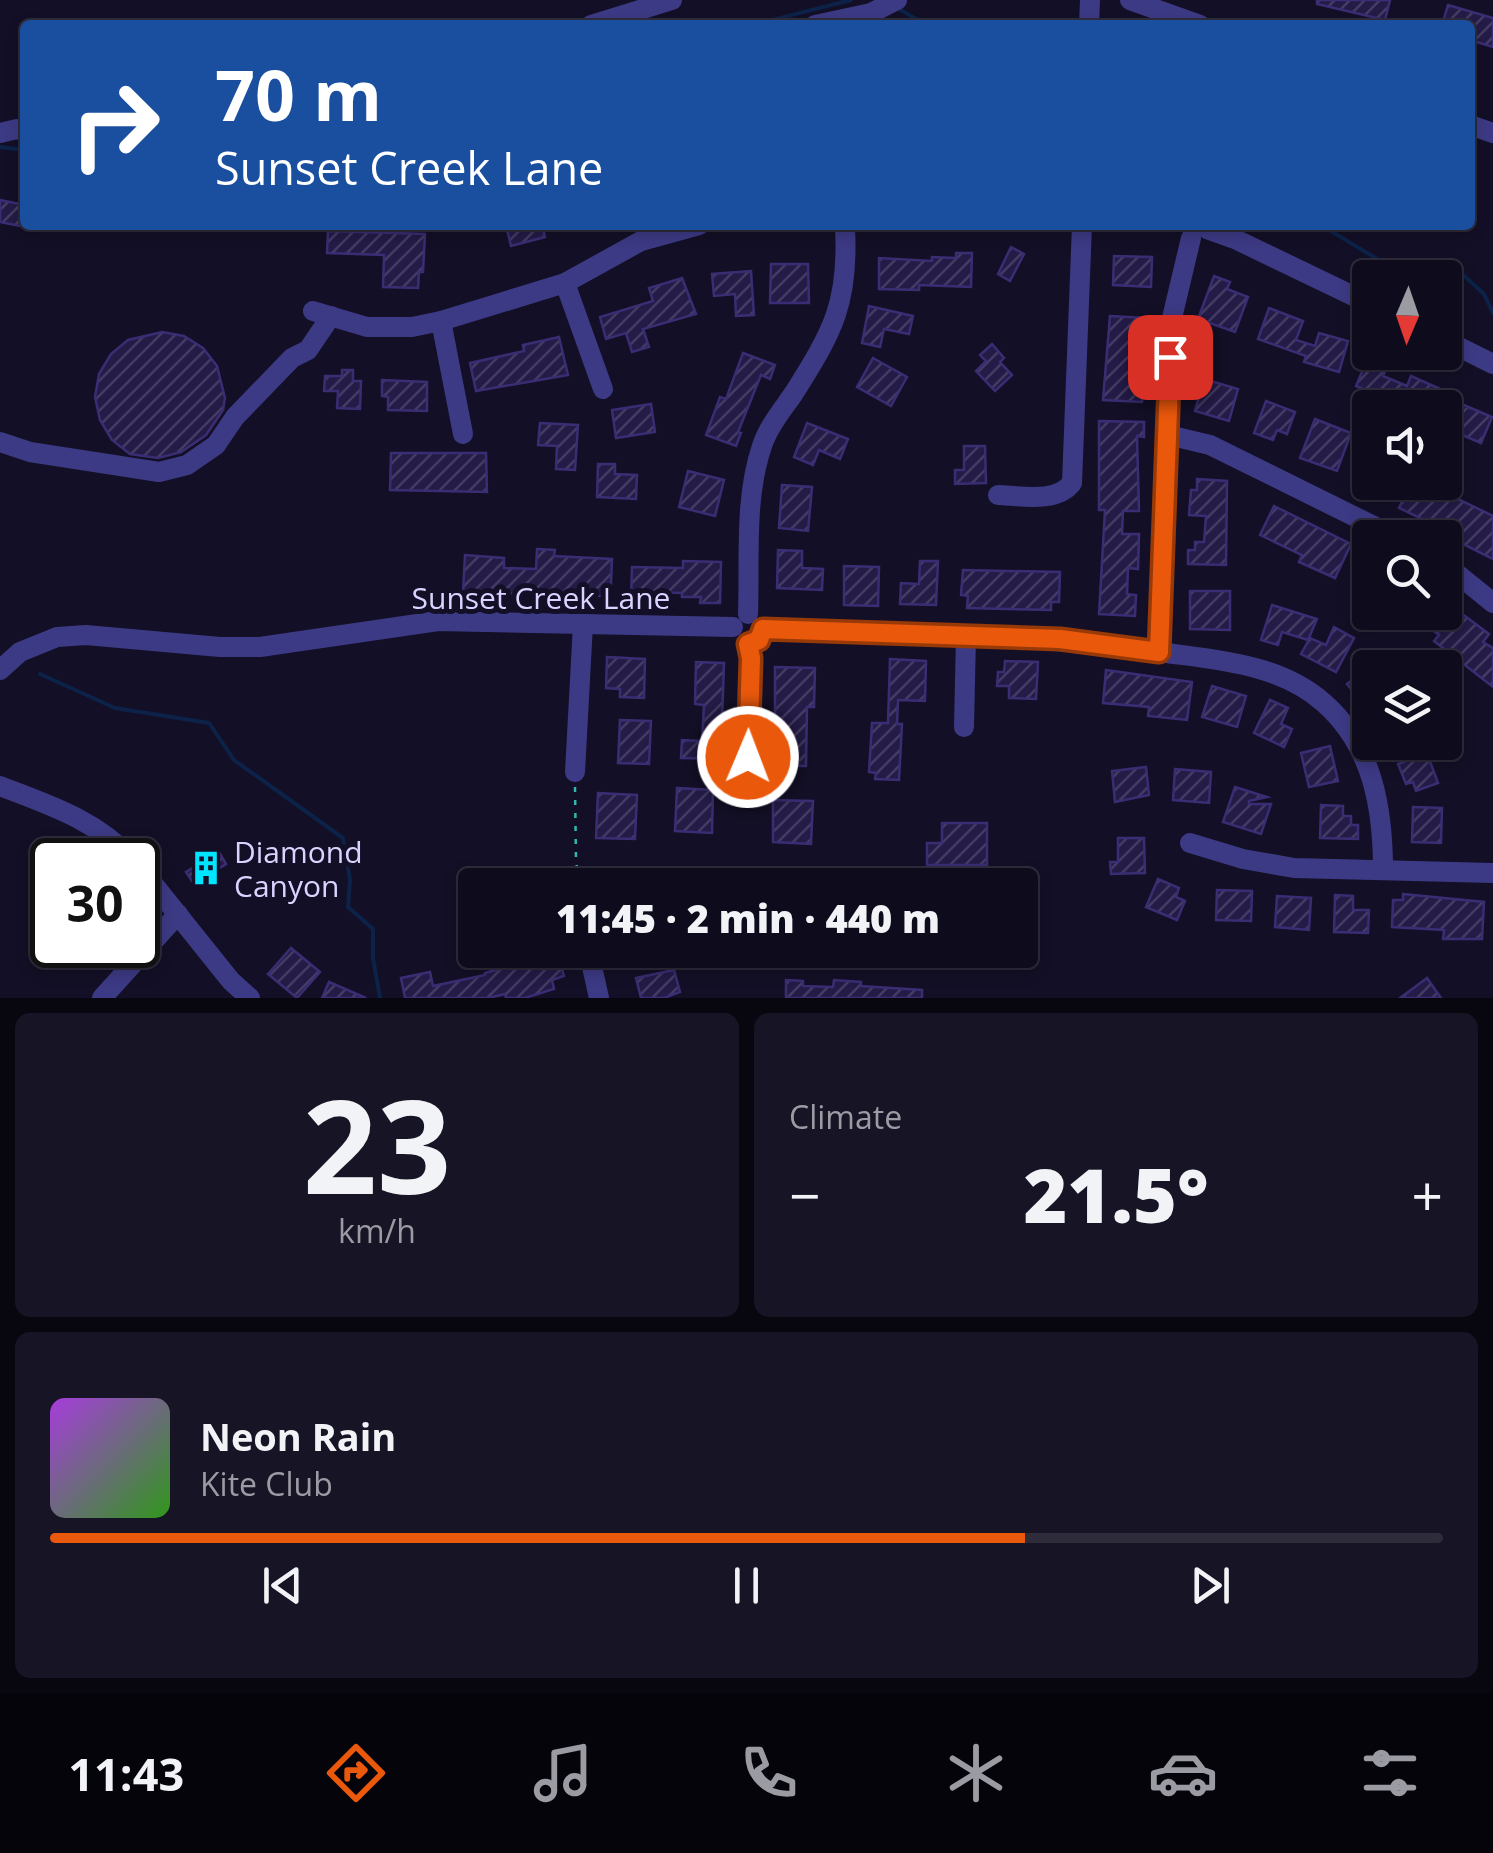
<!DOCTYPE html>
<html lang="en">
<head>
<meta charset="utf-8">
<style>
	:root { --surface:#0e0b1c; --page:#171425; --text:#f1f3f6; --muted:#9b9ba3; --line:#2e2b3b; --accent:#ea580c }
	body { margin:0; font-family:"Open Sans",sans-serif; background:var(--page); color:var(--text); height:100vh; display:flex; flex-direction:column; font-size:38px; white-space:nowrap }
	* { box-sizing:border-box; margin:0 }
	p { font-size:32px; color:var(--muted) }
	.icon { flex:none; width:55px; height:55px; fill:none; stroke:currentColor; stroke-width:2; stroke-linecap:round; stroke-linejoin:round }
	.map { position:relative; height:998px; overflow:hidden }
	.sheet { display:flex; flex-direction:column; gap:15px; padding:15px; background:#08060f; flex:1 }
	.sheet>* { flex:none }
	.top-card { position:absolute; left:20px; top:20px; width:1455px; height:210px; border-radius:10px; box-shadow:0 5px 15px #0003,0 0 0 2px var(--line); background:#1a4fa0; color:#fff; overflow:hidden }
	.needle { width:65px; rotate:182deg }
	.fabs { position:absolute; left:1352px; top:260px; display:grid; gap:20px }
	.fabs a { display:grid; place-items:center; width:110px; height:110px; border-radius:10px; background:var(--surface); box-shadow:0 5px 15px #0003,0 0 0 2px var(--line); font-size:50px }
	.speed { position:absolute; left:30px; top:838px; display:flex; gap:20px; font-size:50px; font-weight:700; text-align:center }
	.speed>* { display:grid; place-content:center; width:130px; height:130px; border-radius:50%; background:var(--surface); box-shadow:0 5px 15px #0003,0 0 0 2px var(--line); line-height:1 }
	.speed .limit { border:5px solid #111; border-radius:15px; background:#fff; color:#111 }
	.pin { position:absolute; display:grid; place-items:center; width:85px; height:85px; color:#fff; margin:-42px; border-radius:20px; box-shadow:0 5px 15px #0006 }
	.me { position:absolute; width:110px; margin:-55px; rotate:1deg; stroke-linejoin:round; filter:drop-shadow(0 0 8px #0008) }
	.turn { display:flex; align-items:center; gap:35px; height:210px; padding:0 30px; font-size:45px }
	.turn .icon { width:130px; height:130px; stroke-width:2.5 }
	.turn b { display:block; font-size:70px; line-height:85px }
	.big { font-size:75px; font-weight:800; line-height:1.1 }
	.sheet .widget { flex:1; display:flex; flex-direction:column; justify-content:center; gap:15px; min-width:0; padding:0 35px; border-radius:15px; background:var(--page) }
	.sheet .dial { align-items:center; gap:0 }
	.dial b { font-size:130px; line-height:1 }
	.song { display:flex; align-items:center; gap:30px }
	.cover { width:120px; height:120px; border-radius:15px; background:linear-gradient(135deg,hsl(280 70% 55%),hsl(110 70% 35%)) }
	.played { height:10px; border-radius:5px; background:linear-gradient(90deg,var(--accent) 70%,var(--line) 70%) }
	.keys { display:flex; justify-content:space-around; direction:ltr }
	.heat { display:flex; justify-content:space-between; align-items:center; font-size:55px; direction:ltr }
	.sheet .tiles { flex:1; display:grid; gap:15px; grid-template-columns:1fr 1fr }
	.widget:last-child { grid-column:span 2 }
	.trip { position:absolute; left:458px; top:868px; width:580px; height:100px; border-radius:10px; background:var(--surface); box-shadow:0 5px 15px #0003,0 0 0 2px var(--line); font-weight:800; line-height:100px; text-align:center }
	.dock { display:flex; height:160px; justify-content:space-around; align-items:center; background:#06040b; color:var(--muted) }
	.dock .icon { width:70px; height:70px }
	.dock .current { color:var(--accent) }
	.dock b { font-size:45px; color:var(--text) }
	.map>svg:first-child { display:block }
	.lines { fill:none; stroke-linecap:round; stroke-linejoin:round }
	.stream { stroke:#0c2248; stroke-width:4 }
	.building { fill:url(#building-hatch); stroke:#3b2d73; stroke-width:2.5 }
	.path { stroke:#2fb8b0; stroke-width:2.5; stroke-dasharray:5 8; stroke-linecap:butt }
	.minor { stroke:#3d3a85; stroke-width:20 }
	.route-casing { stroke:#983908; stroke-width:25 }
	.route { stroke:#ea580c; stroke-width:18 }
	.labels { text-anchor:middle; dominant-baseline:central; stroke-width:10; stroke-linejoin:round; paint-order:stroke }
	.street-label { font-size:30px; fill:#d9d4ff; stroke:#130f26 }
	.poi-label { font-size:30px; fill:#d9d4ff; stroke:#130f26; text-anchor:start }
</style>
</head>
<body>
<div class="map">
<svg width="1493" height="998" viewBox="0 0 1493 998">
	<defs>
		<pattern id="building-hatch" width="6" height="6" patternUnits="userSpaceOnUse" patternTransform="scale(2.5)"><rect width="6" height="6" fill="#241b47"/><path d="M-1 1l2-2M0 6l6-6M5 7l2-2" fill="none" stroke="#433b63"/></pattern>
	</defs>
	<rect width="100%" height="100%" fill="#130f26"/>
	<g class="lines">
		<g class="stream">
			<path d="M897,8L927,25"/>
			<path d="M678,25L695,21L756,24L851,0"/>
			<path d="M0,147L25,150"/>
			<path d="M1321,225L1387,265L1426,276L1447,269L1459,271L1484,294L1493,313"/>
			<path d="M40,674L115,708L209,723L234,760L343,838L350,880L348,907L373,929V958L380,998"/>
		</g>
	</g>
	<g class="building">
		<path d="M1317,0H1390L1385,20L1317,4Z"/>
		<path d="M1448,5L1493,18V47L1470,40V25H1442Z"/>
		<path d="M0,200L25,205V227L0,222Z"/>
		<path d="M506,225H542L545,237L511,246Z"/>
		<path d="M328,231L425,234L423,272H419L418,288L383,287L384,255L327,253Z"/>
		<path d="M1011,247L1024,254L1010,281L998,274Z"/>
		<path d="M956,253H972L971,287L919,285V290L879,289V258L932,261V257L956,258Z"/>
		<path d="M1114,256L1152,257L1151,287L1113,285Z"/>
		<path d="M771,264H808L809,303H770Z"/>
		<path d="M751,271L754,315L736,316L735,294L714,296L712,274Z"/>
		<path d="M1214,276L1230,282L1227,289L1248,297L1235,332L1198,319Z"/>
		<path d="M682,278L696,314L643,329L649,347L632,352L626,333L606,339L600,317L653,301L649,288Z"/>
		<path d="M869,306L913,316L909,334L884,329L880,347L862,343Z"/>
		<path d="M1269,308L1303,321L1296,340L1315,346L1319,333L1348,341L1339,372L1304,362L1306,356L1258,339Z"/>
		<path d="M1110,316L1146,318L1145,338H1132L1130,362L1144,363L1142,402L1103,400Z"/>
		<path d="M162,332L184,336L203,348L217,366L225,398L223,410L206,435L181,452L158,458L130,454L112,440L100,420L95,397L99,374L111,354L128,340Z"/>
		<path d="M559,337L568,375L476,391L470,363L524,351L523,345Z"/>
		<path d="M992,344L1004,358L1000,362L1012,375L995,391L976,371L986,361L980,355Z"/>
		<path d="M1370,352L1390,360L1383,376L1407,386L1411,376L1447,392L1445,397L1492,417L1481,443L1448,429L1457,408H1397L1398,404L1356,386Z"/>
		<path d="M743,353L775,365L770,379L761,375L738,432L741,433L736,446L706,435L720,397L726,399Z"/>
		<path d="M873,358L907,377L891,406L857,387Z"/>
		<path d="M342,370H353V381H361L360,409L337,408L338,391H324L325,376H342Z"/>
		<path d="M1204,379L1238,389L1229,421L1195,411Z"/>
		<path d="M382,380L427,382V411L388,410V397L382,396Z"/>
		<path d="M1266,401L1295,412L1287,434L1277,430L1273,440L1254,433Z"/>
		<path d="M651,404L655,432L616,438L612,410Z"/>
		<path d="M1315,419L1351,433L1337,471L1300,458Z"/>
		<path d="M1099,421L1144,422V437L1137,436L1139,511H1123L1122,534H1139L1138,569L1128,568L1127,594L1136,595L1135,616L1099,614L1105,510H1099Z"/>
		<path d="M540,423L578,425L575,470L556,469L557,446L538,445Z"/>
		<path d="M807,423L848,439L840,459L819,450L813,465L794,457Z"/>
		<path d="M1369,440H1370V483L1354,477Z"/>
		<path d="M964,446H985L986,483L955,484V470H964Z"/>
		<path d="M391,453H486L487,492L390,490Z"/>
		<path d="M598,464H615V474L637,475L636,499L597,497Z"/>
		<path d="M688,471L724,480L715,516L679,507Z"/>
		<path d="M1197,479L1227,481L1226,565L1188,564V550H1195V542H1204L1206,516L1189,515L1191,490H1197Z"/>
		<path d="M1411,482H1423L1493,516V559L1441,533L1443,529L1399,508Z"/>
		<path d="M782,485L812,487L808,531L779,528Z"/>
		<path d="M1274,506L1351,544L1335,578L1299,562L1302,555L1260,535Z"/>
		<path d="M1370,547V589L1354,582Z"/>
		<path d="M537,549L555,550L554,556L612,559L611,584H604L603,596L463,592L465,555L504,558V568L536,569Z"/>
		<path d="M778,550L802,551V568L823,569L822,590L777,588Z"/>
		<path d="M683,561L721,562L720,603H700L701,597H682V593L646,592V600L631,599L632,567L683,568Z"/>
		<path d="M920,561H938L936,605L900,604L901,583L919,584Z"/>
		<path d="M844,566L879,567L878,606L844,605Z"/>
		<path d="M963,570L1060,572L1059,602H1051V610L967,608L968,596L961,595Z"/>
		<path d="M1190,591H1230V630L1190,629Z"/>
		<path d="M1445,601L1489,634L1483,642L1493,648V687L1434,641L1439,635L1408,612H1445Z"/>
		<path d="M1272,605L1317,619L1308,640L1282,632L1278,645L1261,640Z"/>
		<path d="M1334,627L1354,638L1336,672L1301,654L1310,638L1326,645Z"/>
		<path d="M607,657L645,659L644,698L620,697V689L606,688Z"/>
		<path d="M890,659L926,661L925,701L898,700L897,724H902L899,780L875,779L876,773L869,772L872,723H888Z"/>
		<path d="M1005,661L1038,662L1036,699L1009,698V686H997L998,672H1004Z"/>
		<path d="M696,662L724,663L722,722H726L724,759L681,758L682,740L702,741L704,705L695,704Z"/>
		<path d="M1370,666V713L1347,684Z"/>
		<path d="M775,667L815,668L814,707H807L806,766H775Z"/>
		<path d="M1106,670L1192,682L1187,720L1148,716L1149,707L1103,703Z"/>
		<path d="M1212,686L1246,696L1237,727L1202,717Z"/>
		<path d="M1270,700L1288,708L1281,724L1292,729L1284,747L1254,733Z"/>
		<path d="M620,720L651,721L649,764L618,763Z"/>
		<path d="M1330,746L1338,781L1309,787L1301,753Z"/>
		<path d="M1427,753L1438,783L1416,791L1413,782L1406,784L1398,764Z"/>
		<path d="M1146,767L1149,795L1115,802L1112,771Z"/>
		<path d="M1175,769L1211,772L1209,803L1173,800Z"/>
		<path d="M1235,787L1267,797L1249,801V804H1271L1261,834L1223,822Z"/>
		<path d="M677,788L713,790L712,833L675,831Z"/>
		<path d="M598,793L637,795L635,839L596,838Z"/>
		<path d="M773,800L813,801L811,844L773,842Z"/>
		<path d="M1321,805L1343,806V816H1351V825H1358V839L1320,838Z"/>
		<path d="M1413,807L1442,808L1441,843L1412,842Z"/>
		<path d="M942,823H987V865H927V843H942Z"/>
		<path d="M1118,838H1144L1145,873L1111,874L1110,862H1118Z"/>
		<path d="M219,852L226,864L194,884L186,872Z"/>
		<path d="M1158,879L1179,888L1176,897L1185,901L1177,920L1146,907Z"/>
		<path d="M1217,890L1252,891L1251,921L1216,920Z"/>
		<path d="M1403,894L1484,902L1482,939H1443L1444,930L1392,927L1393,900H1403Z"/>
		<path d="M1335,895L1353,896V910H1369L1368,933L1334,932Z"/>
		<path d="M1277,896L1311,898L1309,930L1275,927Z"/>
		<path d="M291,948L320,972L297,998L268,974Z"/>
		<path d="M557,953L564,976L552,980L554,989L525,998H506L505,994L488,998H405L401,978L430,972L433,986L485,975V973Z"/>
		<path d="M674,970L680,992L664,998H641L636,978Z"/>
		<path d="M1427,978L1441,998H1400Z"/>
		<path d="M786,980L803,981V986L833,987L834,980L861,982V986L922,990V998H786Z"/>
		<path d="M329,982L366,998H322Z"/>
	</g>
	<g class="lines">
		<path class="path" d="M575,787L576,862L580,885"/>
		<g class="minor">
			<path d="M1130,0L1200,25"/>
			<path d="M591,25L672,0"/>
			<path d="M815,25L871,13L897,0"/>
			<path d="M1089,25L1090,0"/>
			<path d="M1470,125L1493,133"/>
			<path d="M0,133L17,129L25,132"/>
			<path d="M1207,229L1235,239L1370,304"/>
			<path d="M565,283L603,389"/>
			<path d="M313,311L367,327H412L441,321L565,283L641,241L699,225"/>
			<path d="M441,321L463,434"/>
			<path d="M1445,340L1493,364"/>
			<path d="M1168,435L1210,445L1398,538"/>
			<path d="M0,442L30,452L159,472L187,465L216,445L235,417L292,358L308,350L331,316"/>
			<path d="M998,495C1021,496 1057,503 1072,483L1082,225"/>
			<path d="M1445,564L1493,603"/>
			<path d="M748,614C750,559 744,499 762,446C768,427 783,409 794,393C833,331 849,303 845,228"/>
			<path d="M763,629C895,633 1028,634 1159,652C1216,660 1279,663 1324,703C1373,746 1383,809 1383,870"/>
			<path d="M1159,652L1172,318L1191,238"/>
			<path d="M0,670L20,652L57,637L86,635L220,647H260L438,621L733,627"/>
			<path d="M964,727L966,636"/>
			<path d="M575,772L583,624"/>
			<path d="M0,786C50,805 96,820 133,860"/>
			<path d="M748,790L751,658L748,645"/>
			<path d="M1190,843L1243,859L1294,868L1493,873"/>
			<path d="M138,865L231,981L250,998"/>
			<path d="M589,953L599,998"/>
			<path d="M102,998L178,914"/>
		</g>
	</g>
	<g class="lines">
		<g class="route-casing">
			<path id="route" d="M748,757L751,658L748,644L759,640L763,629L1060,639L1159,652L1170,357"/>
		</g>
		<use href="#route" class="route"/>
	</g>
	<defs>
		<g id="building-bare" transform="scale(2.7)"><path d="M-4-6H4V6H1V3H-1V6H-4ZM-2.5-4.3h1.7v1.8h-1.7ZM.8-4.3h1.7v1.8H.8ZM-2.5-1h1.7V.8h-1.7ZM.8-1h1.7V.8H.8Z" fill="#00e5ff" stroke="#130f26" stroke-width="2.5" paint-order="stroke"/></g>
	</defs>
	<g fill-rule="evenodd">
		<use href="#building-bare" x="206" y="868"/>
	</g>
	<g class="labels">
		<g class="street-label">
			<text x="541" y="597">Sunset Creek Lane</text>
		</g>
		<g class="poi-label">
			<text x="234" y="851">Diamond<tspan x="234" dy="34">Canyon</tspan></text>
		</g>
	</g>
</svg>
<div class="fabs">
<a><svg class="needle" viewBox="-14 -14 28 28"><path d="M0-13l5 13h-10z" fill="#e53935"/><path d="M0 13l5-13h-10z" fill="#9b9ba3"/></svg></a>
<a><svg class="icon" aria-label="sound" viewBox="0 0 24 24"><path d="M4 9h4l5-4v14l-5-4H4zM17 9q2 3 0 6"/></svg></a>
<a><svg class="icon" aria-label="search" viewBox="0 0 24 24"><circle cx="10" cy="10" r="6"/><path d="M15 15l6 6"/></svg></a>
<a><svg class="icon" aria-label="layers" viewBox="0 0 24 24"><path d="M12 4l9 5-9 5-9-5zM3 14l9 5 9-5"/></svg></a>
</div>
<div class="speed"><div class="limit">30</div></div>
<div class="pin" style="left:1170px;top:357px;background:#d93025"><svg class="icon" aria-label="arrive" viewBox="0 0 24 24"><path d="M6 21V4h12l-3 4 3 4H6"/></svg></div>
<svg class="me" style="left:748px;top:757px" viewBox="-20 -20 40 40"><circle r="17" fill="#ea580c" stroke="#fff" stroke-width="3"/><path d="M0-11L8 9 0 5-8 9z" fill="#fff"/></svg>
<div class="trip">11:45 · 2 min · 440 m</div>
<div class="top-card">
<div class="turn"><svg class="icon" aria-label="right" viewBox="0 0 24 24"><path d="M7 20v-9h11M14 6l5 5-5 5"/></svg><div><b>70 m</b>Sunset Creek Lane</div></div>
</div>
</div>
<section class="sheet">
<div class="tiles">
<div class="widget dial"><b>23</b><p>km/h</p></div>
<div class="widget"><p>Climate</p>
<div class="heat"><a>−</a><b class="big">21.5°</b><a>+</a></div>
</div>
<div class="widget">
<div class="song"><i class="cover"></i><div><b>Neon Rain</b><p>Kite Club</p></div></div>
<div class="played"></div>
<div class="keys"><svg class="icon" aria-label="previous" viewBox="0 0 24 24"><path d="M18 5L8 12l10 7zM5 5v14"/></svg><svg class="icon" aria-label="pause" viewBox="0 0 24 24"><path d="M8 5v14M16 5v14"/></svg><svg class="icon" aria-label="next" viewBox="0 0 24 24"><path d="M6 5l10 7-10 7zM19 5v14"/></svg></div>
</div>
</div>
</section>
<nav class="dock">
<b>11:43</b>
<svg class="icon current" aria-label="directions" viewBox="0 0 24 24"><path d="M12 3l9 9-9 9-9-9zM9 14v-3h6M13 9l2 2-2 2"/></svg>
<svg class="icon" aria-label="music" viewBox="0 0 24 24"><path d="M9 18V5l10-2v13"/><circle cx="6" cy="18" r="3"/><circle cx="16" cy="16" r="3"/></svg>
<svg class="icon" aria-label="phone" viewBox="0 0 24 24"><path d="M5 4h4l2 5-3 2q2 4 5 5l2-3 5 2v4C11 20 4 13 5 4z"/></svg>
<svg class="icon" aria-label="climate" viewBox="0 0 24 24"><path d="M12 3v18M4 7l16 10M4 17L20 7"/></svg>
<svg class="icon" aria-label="car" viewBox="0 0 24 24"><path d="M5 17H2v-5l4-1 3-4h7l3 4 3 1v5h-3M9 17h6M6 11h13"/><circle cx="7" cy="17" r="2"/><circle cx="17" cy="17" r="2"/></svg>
<svg class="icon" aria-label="filters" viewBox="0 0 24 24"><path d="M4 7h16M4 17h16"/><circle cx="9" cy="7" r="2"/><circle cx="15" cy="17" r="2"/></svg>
</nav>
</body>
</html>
